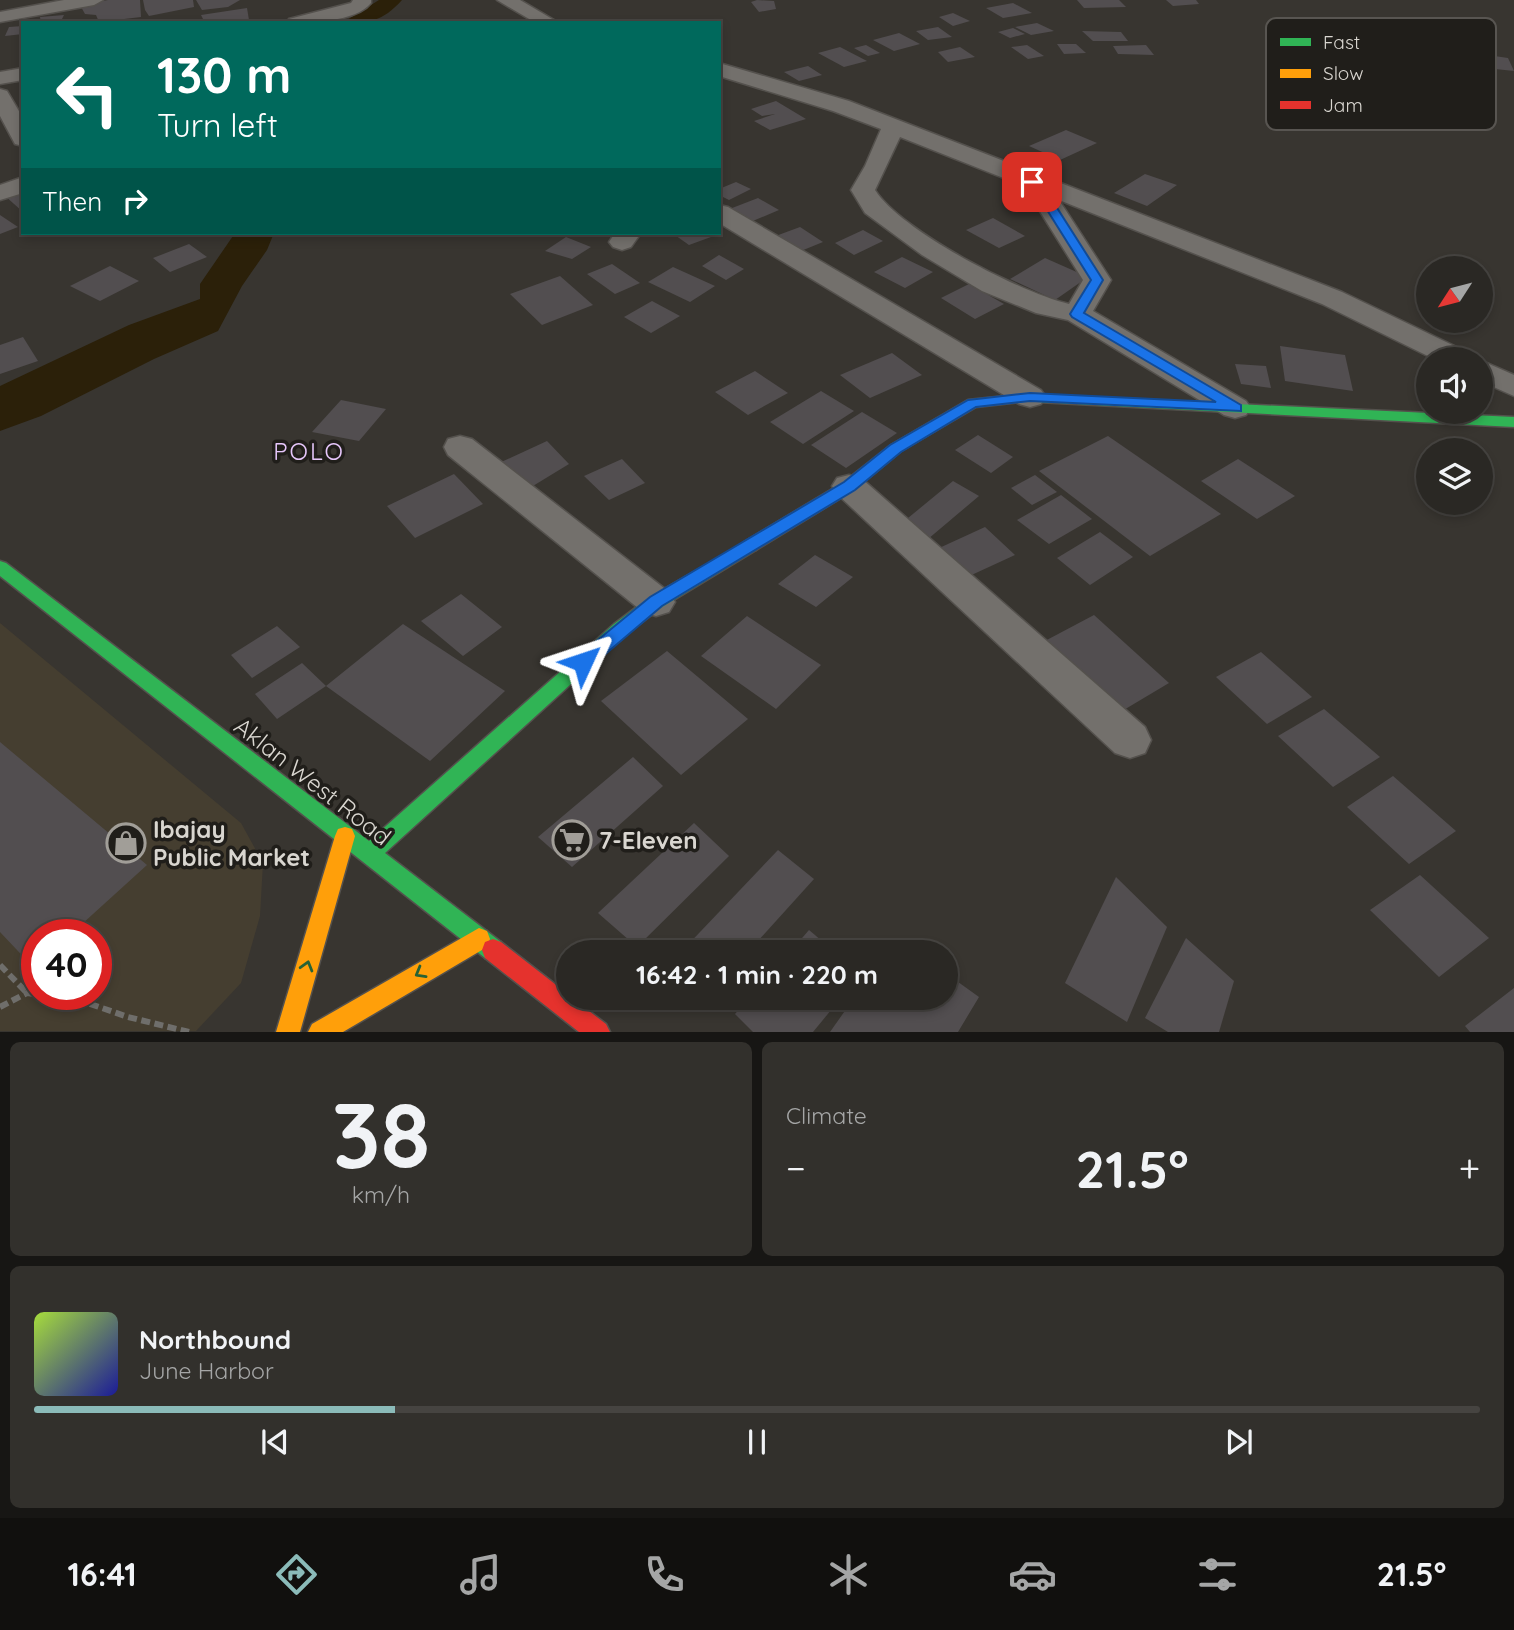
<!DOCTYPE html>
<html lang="en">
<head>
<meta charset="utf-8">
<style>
	:root { --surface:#2a2824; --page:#32302c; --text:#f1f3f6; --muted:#a5a6a6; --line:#464441; --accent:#8bbbb9 }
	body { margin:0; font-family:Quicksand,sans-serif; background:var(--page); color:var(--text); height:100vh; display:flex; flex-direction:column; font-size:26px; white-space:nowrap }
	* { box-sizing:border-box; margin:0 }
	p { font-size:23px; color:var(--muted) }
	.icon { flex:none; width:38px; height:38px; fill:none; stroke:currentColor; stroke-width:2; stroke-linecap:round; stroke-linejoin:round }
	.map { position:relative; height:1032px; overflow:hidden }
	.sheet { display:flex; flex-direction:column; gap:10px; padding:10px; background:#171614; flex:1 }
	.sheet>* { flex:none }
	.top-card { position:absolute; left:21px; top:21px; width:700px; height:214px; border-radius:0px; box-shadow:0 4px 10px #0003,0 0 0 2px var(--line); background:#00695c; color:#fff; overflow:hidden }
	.needle { width:46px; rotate:234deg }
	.fabs { position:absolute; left:1416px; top:256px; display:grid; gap:14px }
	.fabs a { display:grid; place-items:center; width:77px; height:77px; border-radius:50%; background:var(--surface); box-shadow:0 4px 10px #0003,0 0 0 2px var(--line); font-size:35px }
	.speed { position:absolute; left:21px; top:919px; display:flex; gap:14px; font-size:35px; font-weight:700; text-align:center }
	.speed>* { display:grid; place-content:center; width:91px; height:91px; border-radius:50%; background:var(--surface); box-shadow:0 4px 10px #0003,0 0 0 2px var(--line); line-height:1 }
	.speed .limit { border:10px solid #d22; background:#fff; color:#111 }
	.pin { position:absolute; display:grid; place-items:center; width:60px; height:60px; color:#fff; margin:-30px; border-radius:14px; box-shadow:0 4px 10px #0006 }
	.me { position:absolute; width:77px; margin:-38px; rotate:48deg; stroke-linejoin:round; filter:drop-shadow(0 0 5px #0008) }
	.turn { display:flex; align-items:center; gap:24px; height:147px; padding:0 21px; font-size:32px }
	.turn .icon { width:91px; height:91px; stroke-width:2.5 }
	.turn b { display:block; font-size:49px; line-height:60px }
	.then { display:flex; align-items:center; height:66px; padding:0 21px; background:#0003; gap:14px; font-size:26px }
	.big { font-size:52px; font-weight:800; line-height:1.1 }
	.sheet .widget { flex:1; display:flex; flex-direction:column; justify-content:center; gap:10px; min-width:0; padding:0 24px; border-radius:10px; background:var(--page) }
	.sheet .dial { align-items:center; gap:0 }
	.dial b { font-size:91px; line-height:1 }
	.song { display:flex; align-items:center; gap:21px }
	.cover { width:84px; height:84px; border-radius:10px; background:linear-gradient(135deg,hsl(80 70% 55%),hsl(240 70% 35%)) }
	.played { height:7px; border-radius:4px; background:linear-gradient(90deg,var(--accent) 25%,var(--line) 25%) }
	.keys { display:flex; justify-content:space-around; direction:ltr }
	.heat { display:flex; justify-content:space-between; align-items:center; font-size:38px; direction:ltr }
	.sheet .tiles { flex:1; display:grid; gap:10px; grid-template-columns:1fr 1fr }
	.widget:last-child { grid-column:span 2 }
	.trip { position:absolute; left:556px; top:940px; width:402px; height:70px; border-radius:35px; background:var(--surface); box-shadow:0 4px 10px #0003,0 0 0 2px var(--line); font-weight:800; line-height:70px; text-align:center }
	.tab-bar { display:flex; height:112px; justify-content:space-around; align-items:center; background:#11100e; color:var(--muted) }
	.tab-bar .icon { width:49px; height:49px }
	.tab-bar .on { color:var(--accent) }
	.tab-bar b { font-size:32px; color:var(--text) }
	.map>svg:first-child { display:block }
	.built { fill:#453e30; fill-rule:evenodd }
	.water { fill:#2b2009 }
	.building { fill:#524e50 }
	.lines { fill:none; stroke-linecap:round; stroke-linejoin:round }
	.street-casing { stroke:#54514d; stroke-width:3 }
	.fast-casing { stroke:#54514d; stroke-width:3 }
	.slow-casing { stroke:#54514d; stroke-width:3 }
	.jam-casing { stroke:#54514d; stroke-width:3 }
	.path { stroke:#6f6e6b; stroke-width:6; stroke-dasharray:9 4.5; stroke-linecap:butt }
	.street { fill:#73706c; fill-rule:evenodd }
	.fast { fill:#30b455; fill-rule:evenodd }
	.slow { fill:#ff9f0a; fill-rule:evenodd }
	.jam { fill:#e5322d; fill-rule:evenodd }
	.oneway { stroke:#276235 }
	.route { fill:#1a73e8; stroke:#114b97; stroke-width:2 }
	.labels { text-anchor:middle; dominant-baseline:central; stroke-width:7; stroke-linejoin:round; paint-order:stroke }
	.quarter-label { font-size:24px; letter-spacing:2px; fill:#e7c7fc; stroke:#201e1a }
	.near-street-label { font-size:24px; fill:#d9d6d0; stroke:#201e1a }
	.near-poi-label { font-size:24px; font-weight:bold; fill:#d9d6d0; stroke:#201e1a; text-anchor:start }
	.key { fill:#201e1a; stroke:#585551; stroke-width:2 }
	.key-label { font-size:19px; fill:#d9d6d0 }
</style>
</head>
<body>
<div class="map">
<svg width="1514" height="1032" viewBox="0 0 1514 1032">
	<rect width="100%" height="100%" fill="#383530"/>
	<path class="built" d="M0,623L241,823L263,863L260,916L241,983L196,1031H0ZM37,934H96V994H37Z"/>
	<g class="water">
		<path d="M379,0H402C382,22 369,23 342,23Z"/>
		<path d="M235,233H274L267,250L242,286L218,331L154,359L41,416L0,431V386L129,325L200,299V284Z"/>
	</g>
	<g class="building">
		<path d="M108,0H140L141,17L99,22L96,15L85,14L80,5Z"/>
		<path d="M143,0H193L194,7L149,16L145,10Z"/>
		<path d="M196,0H240L228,7L202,10Z"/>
		<path d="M757,0L774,1L776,9L759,12L751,2Z"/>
		<path d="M1077,0H1119L1126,7L1084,8Z"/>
		<path d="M1166,0H1196L1199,4L1173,6Z"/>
		<path d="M1013,3L1032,13L1003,18L986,8Z"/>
		<path d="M247,8L249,20L232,23H205L201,15Z"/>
		<path d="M953,13L970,21L953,26L939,17Z"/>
		<path d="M64,15L60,23H41L40,17Z"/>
		<path d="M1037,23L1054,31L1031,35L1015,27Z"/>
		<path d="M23,26V34L5,36L9,27Z"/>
		<path d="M938,27L952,37L928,40L916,31Z"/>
		<path d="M1013,28L1025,34L1010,38L998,32Z"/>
		<path d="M1082,31L1121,32L1128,41H1093Z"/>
		<path d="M899,33L920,44L894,51L873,40Z"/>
		<path d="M1057,44H1076L1086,53L1064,54Z"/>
		<path d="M866,45L880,53L868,56L854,48Z"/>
		<path d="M1027,45L1044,56L1028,59L1011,47Z"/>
		<path d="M1146,45L1154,55L1118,54L1113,46Z"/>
		<path d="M840,47L867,61L844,67L818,53Z"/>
		<path d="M960,47L975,57L948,62L938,52Z"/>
		<path d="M1474,53L1508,58L1514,71L1486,68Z"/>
		<path d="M808,66L822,75L799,81L784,72Z"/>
		<path d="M776,101L806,119L770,130L754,121L775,114L762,116L751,109Z"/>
		<path d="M1066,130L1097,143L1060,160L1029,146Z"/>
		<path d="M1145,174L1177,185L1147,206L1114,193Z"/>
		<path d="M736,182L751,189L729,200L719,195V189Z"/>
		<path d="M23,189V212L4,195Z"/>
		<path d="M758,198L779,210L748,223L727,210Z"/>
		<path d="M0,215L18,227L0,234Z"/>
		<path d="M993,218L1025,236L999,248L966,230Z"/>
		<path d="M800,227L823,242L796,253L773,237Z"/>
		<path d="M863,230L883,241L854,255L835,243Z"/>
		<path d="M672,233H722L689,245Z"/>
		<path d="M566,237L591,247L572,259L545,251Z"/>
		<path d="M189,244L207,257L170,272L153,258Z"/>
		<path d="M719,255L744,269L726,280L702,266Z"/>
		<path d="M902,257L933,272L905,288L874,272Z"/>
		<path d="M1045,258L1088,277L1055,300L1010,279Z"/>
		<path d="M612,264L640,283L615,294L587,274Z"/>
		<path d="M110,266L139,281L100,301L70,286Z"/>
		<path d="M673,267L715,286L690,302L648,282Z"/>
		<path d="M560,276L593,305L542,325L510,294Z"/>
		<path d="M969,284L1004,304L975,319L941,298Z"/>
		<path d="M652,301L680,316L651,333L624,317Z"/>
		<path d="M23,337L38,361L0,374V345Z"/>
		<path d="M1280,346L1345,355L1353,391L1285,381Z"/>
		<path d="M892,353L922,375L870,398L840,375Z"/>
		<path d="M1235,364L1266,366L1271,388L1241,384Z"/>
		<path d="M755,371L788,393L748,415L715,392Z"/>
		<path d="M821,391L854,411L803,444L770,422Z"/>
		<path d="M341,400L386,409L359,441L312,432Z"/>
		<path d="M862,412L897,433L846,468L811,445Z"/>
		<path d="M978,435L1013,457L991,473L955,450Z"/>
		<path d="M1108,436L1221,514L1150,556L1039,471Z"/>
		<path d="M547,441L569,464L528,489L499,463Z"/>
		<path d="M622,459L645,483L609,500L584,476Z"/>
		<path d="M1238,459L1295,496L1257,519L1201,481Z"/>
		<path d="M454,474L483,504L415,538L387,506Z"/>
		<path d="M1035,475L1057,492L1032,505L1011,488Z"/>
		<path d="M953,481L979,496L928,539L902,523Z"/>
		<path d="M1061,495L1092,519L1049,544L1017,520Z"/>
		<path d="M985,527L1015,555L965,578L937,549Z"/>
		<path d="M1100,532L1133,557L1090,585L1057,558Z"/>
		<path d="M815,555L853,577L816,607L778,584Z"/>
		<path d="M461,594L502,627L463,656L421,621Z"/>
		<path d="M1094,615L1169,683L1117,714L1043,642Z"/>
		<path d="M747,616L821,665L776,709L701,656Z"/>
		<path d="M403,624L505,691L430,761L326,686Z"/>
		<path d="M277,626L300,647L252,678L231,655Z"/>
		<path d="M667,651L748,719L681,775L601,701Z"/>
		<path d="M1261,652L1312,697L1267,724L1216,677Z"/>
		<path d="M302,663L326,686L277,719L255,694Z"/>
		<path d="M1324,709L1380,757L1333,787L1278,736Z"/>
		<path d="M0,742L147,865L71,934H37V966L34,968L0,932Z"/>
		<path d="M633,757L663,786L572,867L538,837Z"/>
		<path d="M1393,776L1456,831L1409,864L1347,807Z"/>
		<path d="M694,823L729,856L637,947L598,913Z"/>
		<path d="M778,850L814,879L748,952H681Z"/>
		<path d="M1420,875L1489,938L1439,977L1370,910Z"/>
		<path d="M1116,877L1167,927L1127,1022L1065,983Z"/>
		<path d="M809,930L835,952H790Z"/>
		<path d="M895,938L915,952H885Z"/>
		<path d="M1186,938L1234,981L1219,1032H1168L1145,1018Z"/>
		<path d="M947,974L979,997L958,1032H830L854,998H947Z"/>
		<path d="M1514,988V1032H1470L1465,1026Z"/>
		<path d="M749,998H841L813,1032H753L735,1014Z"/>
	</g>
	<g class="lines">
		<g class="street-casing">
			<g id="street">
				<path d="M64,0H103L94,5L0,22V12Z"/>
				<path d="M353,0H371V3C356,22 309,23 287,23L289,19L351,3Z"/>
				<path d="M497,0H520L559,23H536Z"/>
				<path d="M719,63L849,101L1342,292L1469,353L1473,359H1434L1322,304L1059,200L1111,280L1093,311L1246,401L1251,408L1246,415L1235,418L1224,415L1068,320L1036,313L982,291L922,255L865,213L851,190L865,166L881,129L833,111L719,76ZM900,137L1024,186L1083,280L1069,304C1021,293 901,231 875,190Z"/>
				<path d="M23,68V80L0,84V72Z"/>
				<path d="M0,89L7,91L23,118V146L15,144L0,116Z"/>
				<path d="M23,177V193L0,200V185Z"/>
				<path d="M719,205L728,207L1041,390L1046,397L1041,404L1030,407L1019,404L719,223Z"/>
				<path d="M615,233H641L631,247L622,250L613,247L609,242Z"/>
				<path d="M1480,360L1514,375V396L1480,381Z"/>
				<path d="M460,436L472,439L669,592L675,602L669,612L656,616L643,612L448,455L444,447L448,439Z"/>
				<path d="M849,475L861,478L1145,727L1151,740L1145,753L1130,758L1115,753L837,494L832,486L837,478Z"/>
			</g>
		</g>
		<g class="fast-casing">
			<g id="fast">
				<path d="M1024,394L1514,417V427L1019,401L1017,398L1019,395Z"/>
				<path d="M750,540L756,542L758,546L756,550L662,607L626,634L385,853L501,942L504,950L501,958L493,961L485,958L0,576V561L6,563L369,841L614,624L650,597Z"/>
			</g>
		</g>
		<g class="slow-casing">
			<g id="slow">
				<path d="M345,827L352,829L355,836L300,1032H276L335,836L338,829Z"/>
				<path d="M479,928L487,931L490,939L487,947L343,1032H308L312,1024Z"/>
			</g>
		</g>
		<g class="jam-casing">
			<g id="jam">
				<path d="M1024,394L1029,395L1031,398L1029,401L976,407L901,451L854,490L756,550H744L742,546L744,542L844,482L891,445L968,400Z"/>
				<path d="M493,939L501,942L569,995V998H572L606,1024L610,1032H579L485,958L482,950L485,942Z"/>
			</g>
		</g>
		<g class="path">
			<path d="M0,965L27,993"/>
			<path d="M0,1007L27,993L76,999L128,1017L189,1032"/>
		</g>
		<use href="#street" class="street"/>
		<use href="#fast" class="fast"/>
		<use href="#slow" class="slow"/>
		<use href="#jam" class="jam"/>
	</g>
	<defs><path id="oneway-chevron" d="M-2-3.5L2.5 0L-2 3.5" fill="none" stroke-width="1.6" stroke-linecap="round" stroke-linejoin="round" transform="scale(1.75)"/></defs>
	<g class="oneway">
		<use href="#oneway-chevron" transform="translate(307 966) rotate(-74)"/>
		<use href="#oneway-chevron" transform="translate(420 973) rotate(150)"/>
	</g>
	<path class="route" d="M1029,180H1036L1045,189L1103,280L1084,313L1241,405V411L1030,401L976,407L901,452L855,490L662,606L590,667L583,669L577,667L574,662L577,657L650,597L844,482L890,445L968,400L1030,393L1216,402L1072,317L1070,314L1091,280L1037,194L1027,182Z"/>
	<defs>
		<g id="supermarket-ring" transform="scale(2.0125)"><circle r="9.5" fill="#201e1a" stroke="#a19e98" stroke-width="1.5"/><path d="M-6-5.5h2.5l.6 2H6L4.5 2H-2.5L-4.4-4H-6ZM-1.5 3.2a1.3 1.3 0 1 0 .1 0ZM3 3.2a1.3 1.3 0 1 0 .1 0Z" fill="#a19e98"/></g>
		<g id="shop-ring" transform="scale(2.0125)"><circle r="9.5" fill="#201e1a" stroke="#a19e98" stroke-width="1.5"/><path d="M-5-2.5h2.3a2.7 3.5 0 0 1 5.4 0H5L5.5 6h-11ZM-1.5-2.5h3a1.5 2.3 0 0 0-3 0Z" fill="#a19e98"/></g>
	</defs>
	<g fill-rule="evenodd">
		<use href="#supermarket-ring" x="572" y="840"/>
		<use href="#shop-ring" x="126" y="843"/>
	</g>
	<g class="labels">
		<g class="quarter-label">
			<text x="309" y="451">POLO</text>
		</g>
		<g class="near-street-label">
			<text transform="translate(313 781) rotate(38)">Aklan West Road</text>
		</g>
		<g class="near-poi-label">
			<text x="153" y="829">Ibajay<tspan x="153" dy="28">Public Market</tspan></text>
			<text x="599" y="840">7-Eleven</text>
		</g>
	</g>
	<rect x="1266" y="18" width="230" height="112" rx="10" class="key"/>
	<rect x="1280" y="38" width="31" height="8" fill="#30b455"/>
	<rect x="1280" y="69" width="31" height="9" fill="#ff9f0a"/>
	<rect x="1280" y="101" width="31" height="8" fill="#e5322d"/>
	<g class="key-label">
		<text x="1323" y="49">Fast</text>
		<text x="1323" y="80">Slow</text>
		<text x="1323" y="112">Jam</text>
	</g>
</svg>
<div class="fabs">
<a><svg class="needle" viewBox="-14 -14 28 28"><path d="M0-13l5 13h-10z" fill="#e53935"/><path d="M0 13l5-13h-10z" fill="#a5a6a6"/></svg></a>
<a><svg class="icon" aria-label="sound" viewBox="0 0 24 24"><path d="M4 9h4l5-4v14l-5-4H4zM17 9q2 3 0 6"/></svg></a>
<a><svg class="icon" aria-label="layers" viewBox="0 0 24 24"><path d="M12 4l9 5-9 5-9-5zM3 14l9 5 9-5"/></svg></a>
</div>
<div class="speed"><div class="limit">40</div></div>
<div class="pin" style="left:1032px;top:182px;background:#d93025"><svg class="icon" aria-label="arrive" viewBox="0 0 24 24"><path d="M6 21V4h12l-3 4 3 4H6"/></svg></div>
<svg class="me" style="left:583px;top:662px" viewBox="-20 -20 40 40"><path d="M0-17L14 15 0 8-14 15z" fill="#1a73e8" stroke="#fff" stroke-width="4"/></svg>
<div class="trip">16:42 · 1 min · 220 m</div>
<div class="top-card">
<div class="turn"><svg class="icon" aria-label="left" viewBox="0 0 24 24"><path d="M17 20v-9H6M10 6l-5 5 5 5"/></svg><div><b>130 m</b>Turn left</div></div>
<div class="then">Then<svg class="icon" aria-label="right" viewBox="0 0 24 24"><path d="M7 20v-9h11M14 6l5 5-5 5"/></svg></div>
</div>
</div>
<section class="sheet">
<div class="tiles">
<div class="widget dial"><b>38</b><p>km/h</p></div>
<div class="widget"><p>Climate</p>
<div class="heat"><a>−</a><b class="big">21.5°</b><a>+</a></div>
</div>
<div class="widget">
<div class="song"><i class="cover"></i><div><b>Northbound</b><p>June Harbor</p></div></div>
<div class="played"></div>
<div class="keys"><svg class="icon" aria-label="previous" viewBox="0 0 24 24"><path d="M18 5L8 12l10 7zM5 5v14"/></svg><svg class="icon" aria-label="pause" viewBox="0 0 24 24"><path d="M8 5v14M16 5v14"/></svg><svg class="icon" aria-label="next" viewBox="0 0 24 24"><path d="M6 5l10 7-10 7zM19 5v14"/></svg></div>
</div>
</div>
</section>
<nav class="tab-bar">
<b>16:41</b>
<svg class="icon on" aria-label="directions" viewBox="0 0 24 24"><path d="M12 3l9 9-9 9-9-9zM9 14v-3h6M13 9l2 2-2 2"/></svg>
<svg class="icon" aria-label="music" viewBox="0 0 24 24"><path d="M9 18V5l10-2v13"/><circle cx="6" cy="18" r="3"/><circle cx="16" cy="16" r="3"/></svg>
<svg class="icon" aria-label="phone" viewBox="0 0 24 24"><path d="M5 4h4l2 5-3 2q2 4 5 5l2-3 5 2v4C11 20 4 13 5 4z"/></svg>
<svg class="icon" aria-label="climate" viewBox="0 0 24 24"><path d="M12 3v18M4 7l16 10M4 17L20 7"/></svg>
<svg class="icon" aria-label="car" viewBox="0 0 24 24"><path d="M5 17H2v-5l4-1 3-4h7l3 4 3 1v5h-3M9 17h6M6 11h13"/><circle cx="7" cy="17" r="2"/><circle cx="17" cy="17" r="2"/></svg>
<svg class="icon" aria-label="filters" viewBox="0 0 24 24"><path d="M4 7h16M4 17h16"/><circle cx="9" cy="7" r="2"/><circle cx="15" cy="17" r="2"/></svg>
<b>21.5°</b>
</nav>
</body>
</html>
